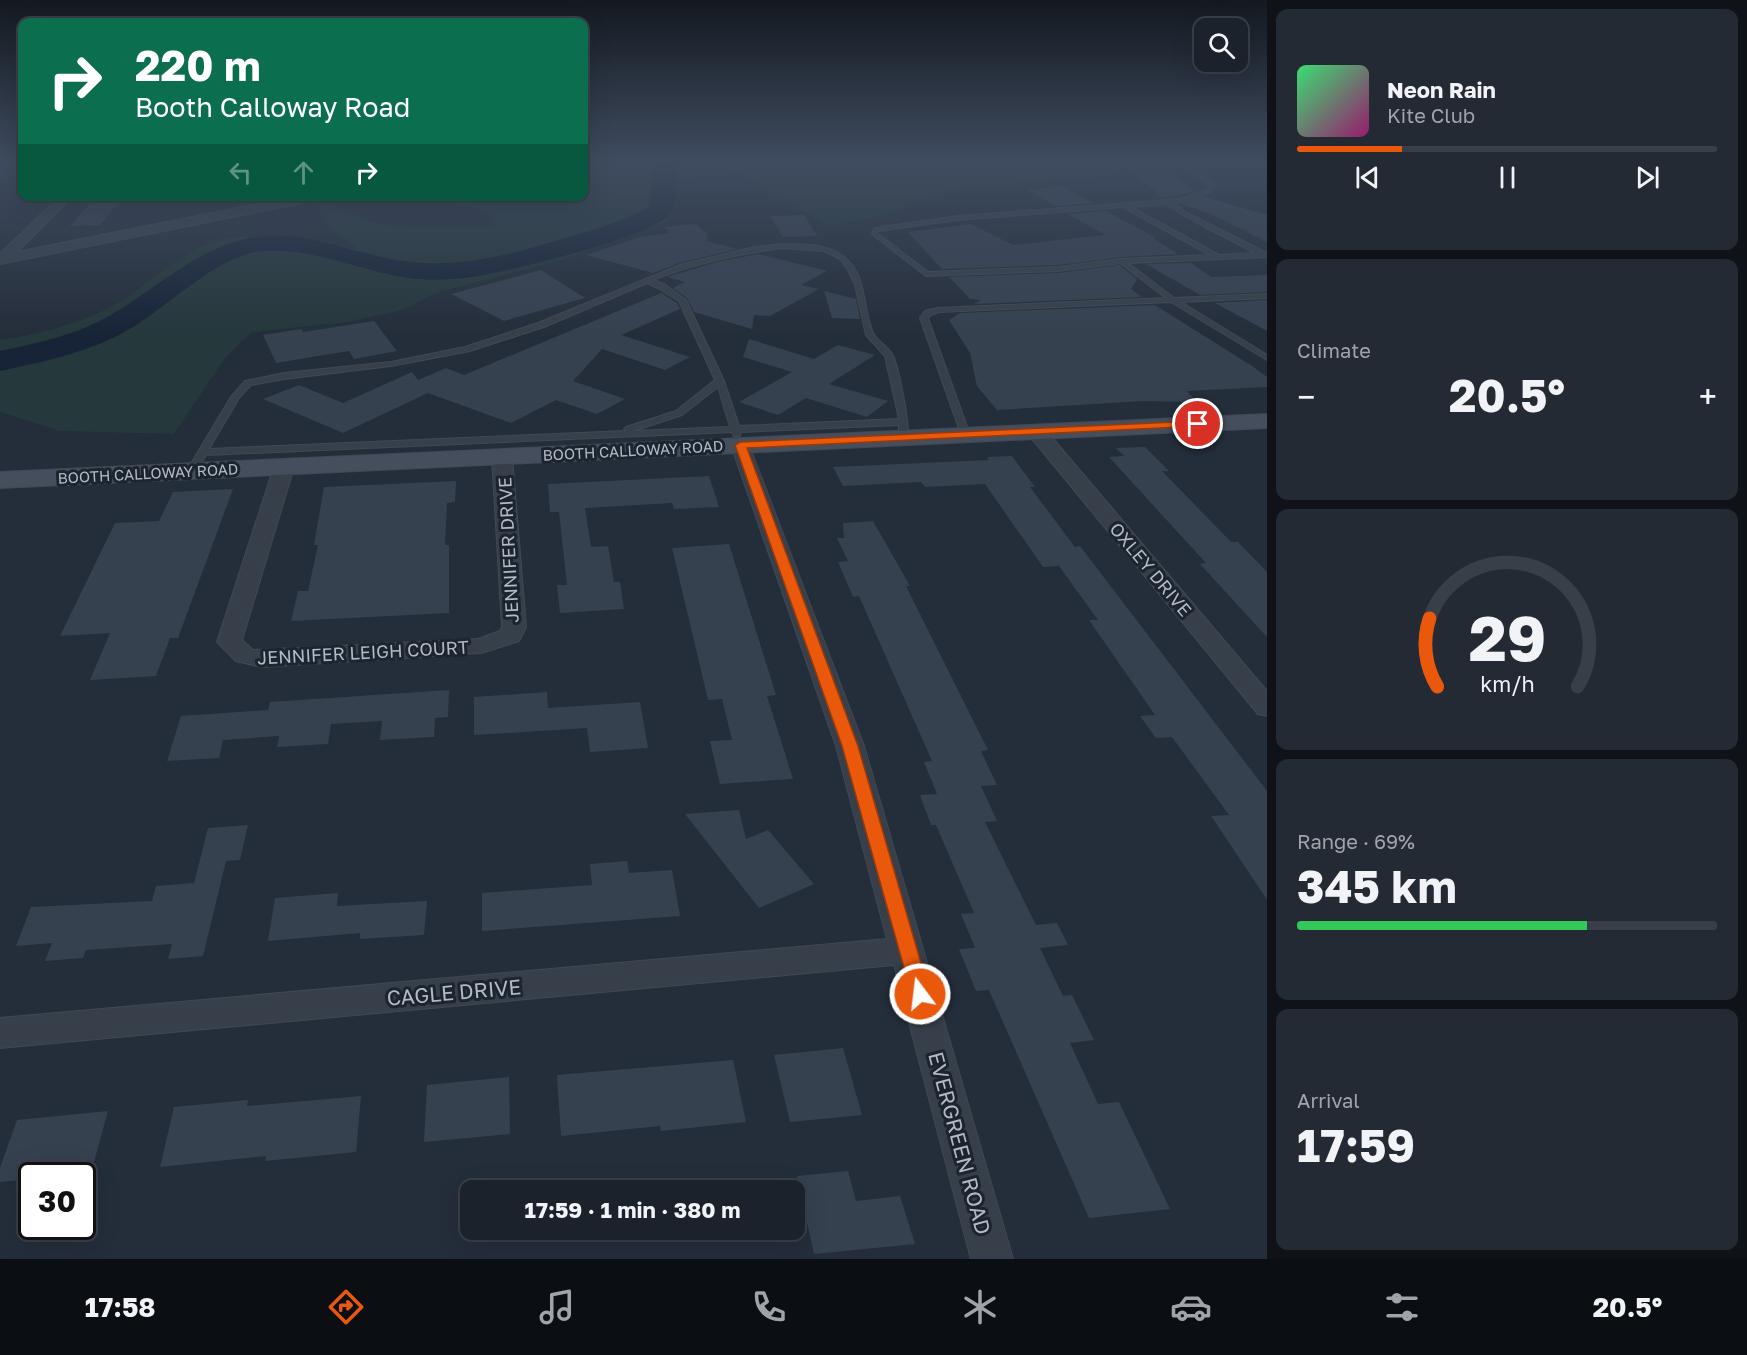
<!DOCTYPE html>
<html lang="en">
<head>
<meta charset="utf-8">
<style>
	:root { --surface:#1b222c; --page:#242a34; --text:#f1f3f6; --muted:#a0a4a9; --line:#393f48; --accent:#ea580c }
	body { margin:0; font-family:"Golos Text",sans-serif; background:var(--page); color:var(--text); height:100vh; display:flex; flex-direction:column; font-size:22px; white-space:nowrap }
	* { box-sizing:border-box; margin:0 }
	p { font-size:20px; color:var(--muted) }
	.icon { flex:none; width:33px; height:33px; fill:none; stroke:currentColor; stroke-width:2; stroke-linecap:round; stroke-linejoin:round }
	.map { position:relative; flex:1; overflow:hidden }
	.drawer { display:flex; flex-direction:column; gap:9px; padding:9px; background:#0f1318; width:480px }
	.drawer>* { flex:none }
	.top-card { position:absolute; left:18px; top:18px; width:570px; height:183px; border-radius:12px; box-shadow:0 6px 24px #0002,0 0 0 2px var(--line); background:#0b6e4f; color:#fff; overflow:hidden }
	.controls { position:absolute; left:1194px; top:18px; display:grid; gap:12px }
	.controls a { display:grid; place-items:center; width:54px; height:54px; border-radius:12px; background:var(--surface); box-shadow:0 6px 24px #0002,0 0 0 2px var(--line); font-size:30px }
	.speed { position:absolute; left:18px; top:1162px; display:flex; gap:12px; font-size:30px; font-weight:700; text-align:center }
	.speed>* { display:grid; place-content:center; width:78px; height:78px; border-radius:50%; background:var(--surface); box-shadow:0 6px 24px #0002,0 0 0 2px var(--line); line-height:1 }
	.speed .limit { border:3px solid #111; border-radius:9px; background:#fff; color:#111 }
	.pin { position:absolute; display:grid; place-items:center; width:51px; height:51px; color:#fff; margin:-26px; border:3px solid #fff; border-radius:50%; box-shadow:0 2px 6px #0007 }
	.me { position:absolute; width:66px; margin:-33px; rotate:345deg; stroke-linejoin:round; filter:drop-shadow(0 0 4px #0008) }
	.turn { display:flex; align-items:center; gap:21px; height:126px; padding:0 18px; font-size:27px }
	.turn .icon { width:78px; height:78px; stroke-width:2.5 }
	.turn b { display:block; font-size:42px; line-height:51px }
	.lanes { display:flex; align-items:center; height:57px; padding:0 18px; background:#0003; justify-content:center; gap:30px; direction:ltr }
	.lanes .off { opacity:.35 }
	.big { font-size:45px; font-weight:700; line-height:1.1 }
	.drawer .tile { flex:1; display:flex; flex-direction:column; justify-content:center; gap:9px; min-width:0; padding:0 21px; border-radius:12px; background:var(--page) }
	.drawer .dial { align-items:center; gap:0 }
	.dial svg { height:156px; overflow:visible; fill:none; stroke:var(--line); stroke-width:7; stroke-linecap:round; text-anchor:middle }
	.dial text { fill:var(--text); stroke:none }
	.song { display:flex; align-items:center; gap:18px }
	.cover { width:72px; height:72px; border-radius:9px; background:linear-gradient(135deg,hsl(140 70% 55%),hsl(320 70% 35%)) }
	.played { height:6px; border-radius:3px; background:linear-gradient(90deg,var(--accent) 25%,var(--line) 25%) }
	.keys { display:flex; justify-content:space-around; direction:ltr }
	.heat { display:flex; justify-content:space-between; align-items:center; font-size:33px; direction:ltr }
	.charge { height:9px; border-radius:4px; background:linear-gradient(90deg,#34c759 69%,var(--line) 0) }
	.trip { position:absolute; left:460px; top:1180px; width:345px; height:60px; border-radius:12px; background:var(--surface); box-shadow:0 6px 24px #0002,0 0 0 2px var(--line); font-weight:700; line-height:60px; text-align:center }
	.tab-bar { display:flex; height:96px; justify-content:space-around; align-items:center; background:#0b0e12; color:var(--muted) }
	.tab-bar .icon { width:42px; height:42px }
	.tab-bar .on { color:var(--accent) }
	.tab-bar b { font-size:27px; color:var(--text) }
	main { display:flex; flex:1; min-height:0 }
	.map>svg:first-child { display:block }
	.green { fill:#25383b }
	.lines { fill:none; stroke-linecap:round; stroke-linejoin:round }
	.river { fill:#172437; fill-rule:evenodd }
	.building { fill:#364150 }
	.lane-casing { stroke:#404853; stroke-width:2 }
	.street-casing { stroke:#404853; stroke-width:2 }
	.secondary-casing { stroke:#404853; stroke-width:2 }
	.lane { fill:#373f4a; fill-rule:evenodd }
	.street { fill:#373f4a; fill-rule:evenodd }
	.secondary { fill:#454e5d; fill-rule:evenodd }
	.route { fill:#ea580c; stroke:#983908; stroke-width:1.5 }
	.labels { text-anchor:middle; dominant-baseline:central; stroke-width:6; stroke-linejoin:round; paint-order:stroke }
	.far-street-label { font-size:15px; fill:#b2bac6; stroke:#1c242f }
	.street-label { font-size:18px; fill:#b2bac6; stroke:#1c242f }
	.near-street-label { font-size:21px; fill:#b2bac6; stroke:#1c242f }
</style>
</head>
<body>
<main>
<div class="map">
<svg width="1267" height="1259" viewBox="0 0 1267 1259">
	<rect width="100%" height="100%" fill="#242d3a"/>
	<path class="green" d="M584,160H1123L1113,175L963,188L935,195L889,214L828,226L739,174L670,178L666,222L568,258L436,293L403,310L348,322L252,332L225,358L174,434L60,431L0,412V340C40,334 86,322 121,301C157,278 182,249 226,239C269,230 315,244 358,249L328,226L313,201L343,209L372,223L411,227H488L497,219L485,212L452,203L455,197L584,196Z"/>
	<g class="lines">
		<path class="river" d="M655,160H675C675,175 680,200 670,214C654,236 505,273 472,277C451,280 430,281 409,278C360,272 296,240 248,254C208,265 169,305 133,327C92,352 46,361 0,371V351C39,343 76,335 111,315C157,288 196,249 249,238C296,228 345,250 391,259C453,271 510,255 569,237C596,229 624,221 649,207Z"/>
	</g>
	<g class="building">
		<path d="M1129,168L1167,169L1196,191L1163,198Z"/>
		<path d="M1061,186L1093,203L1056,206L1027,190Z"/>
		<path d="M1205,197L1267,215V242L1211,214L1181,204Z"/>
		<path d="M121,200L100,225L70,226L92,201Z"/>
		<path d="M1106,211L1156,238H1153L1178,254L1121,257L1059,265L942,269L908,232L971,224L1013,245L1105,235L1068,214Z"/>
		<path d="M804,215L817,236L783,237L770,216Z"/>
		<path d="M696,224L707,234L706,241L737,249L679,263L653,273L586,255L640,237L670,233L663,227Z"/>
		<path d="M758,254L827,271L801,285L819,289L770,316L754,315L752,329L694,312L687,298L673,288L685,282L667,277L717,262Z"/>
		<path d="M1191,263L1211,277L1267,275V292L1200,295L1146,264Z"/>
		<path d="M1119,265L1137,279L1131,289L1142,297L974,304L981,300L970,299L949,277L1059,273Z"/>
		<path d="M541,270L585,298L504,321L451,294Z"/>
		<path d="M824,291L856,299L860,319L832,318Z"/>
		<path d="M661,293L677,303L680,309L621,335L690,357L665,370L602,349L573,381L625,399L597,414L556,400L511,423L428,393L343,433L263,399L299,385L343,403L412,372L418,380L446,368L464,375Z"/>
		<path d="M1267,300V331L1215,303Z"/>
		<path d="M1155,305L1252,366L1267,377V387L1187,391L1196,402L1143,401L997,410L977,386L970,353L949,320L960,313Z"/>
		<path d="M374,321L397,351L354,359L349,351L276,363L263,335L301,329L303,332Z"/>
		<path d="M749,339L814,359L838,345L875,355L829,384L888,401L867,417L806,398L778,415L739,402L792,372L743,357Z"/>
		<path d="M1145,447L1169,471H1162L1231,542H1238L1267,572V637L1200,564L1206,563L1109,457L1124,456L1116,448Z"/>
		<path d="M1012,456L1035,487H1030L1075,547L1080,546L1267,791V900L1211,816L1229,815L1172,737L1156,738L1140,716L1155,715L1089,620H1098L1059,566L1043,567L985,484L925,487L921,482L843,486L833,467L989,460L987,457Z"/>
		<path d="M709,476L719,507L674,509L672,503L585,508L591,547L608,546L614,582H620L624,609L560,613L557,585H567L559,512H550L548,484Z"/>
		<path d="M456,481L455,502L447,503L445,545H449V613L291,621L298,591H308L318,545H314L324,487Z"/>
		<path d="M233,489L178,638H170L156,676L90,680L110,633L60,636L115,523L159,521L173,492Z"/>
		<path d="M873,521L910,586H906L988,750L981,751L997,785L981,786L997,821L985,822L1036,925L1057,923L1068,945L1040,948L1063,996L1072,995L1094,1040L1070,1043L1098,1104L1119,1102L1170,1209L1089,1218L989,990L976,991L959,949L975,948L961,914L974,913L936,825H931L920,795L937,794L924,762L932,761L859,596L853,597L838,562L848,561L837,538H844L843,523Z"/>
		<path d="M729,544L776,695L767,696L793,779L720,784L710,741L732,740L722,699L708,700L672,548Z"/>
		<path d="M449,690L448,717L435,718L434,737L380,740L382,721L331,724L328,744L277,747L279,736L223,740L219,758L167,761L181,716L268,710L270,702Z"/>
		<path d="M547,692L548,708L640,702L648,748L590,752L587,728L474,735V697Z"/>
		<path d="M739,810L746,839L768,830L814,884L759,908L685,814Z"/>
		<path d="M248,825L240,860L226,861L203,956L168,959L172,944L86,950L83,958L45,961L52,943L16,946L31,907L152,901L156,886L194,883L208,828Z"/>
		<path d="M627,861L629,873L672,870L680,916L482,931V893L592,885L590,864Z"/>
		<path d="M338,893L337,906L427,901L424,935L360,939V933L268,941L275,898Z"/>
		<path d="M843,1048L862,1115L790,1122L774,1055Z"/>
		<path d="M733,1060L746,1122L661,1131L660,1126L561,1136L557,1075Z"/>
		<path d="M509,1077L510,1134L424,1142L427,1085Z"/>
		<path d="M361,1096L356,1152L265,1161L266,1156L160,1167L174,1107L248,1100L247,1106Z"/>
		<path d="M108,1111L91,1173L32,1176V1179L0,1182V1168L17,1120Z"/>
		<path d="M848,1171L856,1201L900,1196L915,1244L814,1254L797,1176Z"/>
	</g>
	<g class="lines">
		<g class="lane-casing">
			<g id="lane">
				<path d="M1177,160H1183L1216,186C1209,197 1186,202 1173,203L1189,214L1267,253V257L1128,263L1174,298L1267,294V298L1181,302L1267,355V360L1171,302L939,312L931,315L928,318L970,435L968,437H962L920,318L925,311L938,308L1166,298L1120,263L1059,271L926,276L872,234L874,228L958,216L1180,199L1208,190L1210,186ZM1166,204L1185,216L1255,253L1219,255L1131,207ZM1123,207L1210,255L1121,259L1059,267L928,272L877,233L878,231L958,220Z"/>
				<path d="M782,244C802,245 828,243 844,257C868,276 862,308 873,333C877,341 887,346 892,354C898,364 911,428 907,439L904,440L899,437V425L741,432L740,436H734L732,432L206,455L194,474L191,475L186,472L231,397L245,381L284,373L391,362L465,347L538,323L680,265L750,248ZM782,248L824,251L840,259L848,270L855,285L866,335L885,356L899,419L739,426L724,381L686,300L664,284L653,280C695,263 738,254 782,248ZM647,283L658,288L679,301L715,380L676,411L626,427L624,429L626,431L209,449L239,398L251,385L284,379L391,366L470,351L544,327ZM718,387L730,427L633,431L682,415Z"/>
			</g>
		</g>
		<g class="street-casing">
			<g id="street">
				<path d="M60,196H73L17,252L297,196L308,199L302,203L0,264V254Z"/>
				<path d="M1036,425L1043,427L1267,691V716L1258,714L1029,435L1027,431Z"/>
				<path d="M740,439L749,445L864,746L1013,1259H971L894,965L0,1048V1018L887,939L836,746L731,445Z"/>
				<path d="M502,451L512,457L526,627L519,641L481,653L262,667L236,661L217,642L274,467L284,461L294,467L242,640L253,650L478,639L500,631L502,627L492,457Z"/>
			</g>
		</g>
		<g class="secondary-casing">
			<path id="secondary" d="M1267,414V428L0,488V472Z"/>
		</g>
		<use href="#lane" class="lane"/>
		<use href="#street" class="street"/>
		<use href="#secondary" class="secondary"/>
	</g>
	<linearGradient id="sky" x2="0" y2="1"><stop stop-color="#141920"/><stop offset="0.48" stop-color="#3f4c60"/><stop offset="1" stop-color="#3f4c60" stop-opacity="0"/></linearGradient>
	<rect width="1267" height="336" fill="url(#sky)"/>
	<path class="route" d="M1198,421L1203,424L1201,426L747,448L858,746L930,994L927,1000L920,1002L913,1000L842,746L735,445L740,442Z"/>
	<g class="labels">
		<g class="far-street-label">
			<text transform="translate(633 450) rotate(-3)">BOOTH CALLOWAY ROAD</text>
			<text transform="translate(148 473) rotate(-3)">BOOTH CALLOWAY ROAD</text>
		</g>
		<g class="street-label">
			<text transform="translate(508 550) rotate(-93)">JENNIFER DRIVE</text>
			<text transform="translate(1151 569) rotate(50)">OXLEY DRIVE</text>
			<text transform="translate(363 652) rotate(-3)">JENNIFER LEIGH COURT</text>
		</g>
		<g class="near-street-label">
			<text transform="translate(454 992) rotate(-5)">CAGLE DRIVE</text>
			<text transform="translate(960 1143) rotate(75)">EVERGREEN ROAD</text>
		</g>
	</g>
</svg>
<div class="controls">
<a><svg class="icon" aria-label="search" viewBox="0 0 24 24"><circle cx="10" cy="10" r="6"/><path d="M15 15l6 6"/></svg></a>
</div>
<div class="speed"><div class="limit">30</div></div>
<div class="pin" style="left:1198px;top:424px;background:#d93025"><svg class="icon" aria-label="arrive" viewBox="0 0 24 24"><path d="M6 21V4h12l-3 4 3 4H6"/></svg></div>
<svg class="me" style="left:920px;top:994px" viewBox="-20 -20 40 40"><circle r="17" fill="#ea580c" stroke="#fff" stroke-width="3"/><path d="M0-11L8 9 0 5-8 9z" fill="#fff"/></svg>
<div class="trip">17:59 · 1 min · 380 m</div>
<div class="top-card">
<div class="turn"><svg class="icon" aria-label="right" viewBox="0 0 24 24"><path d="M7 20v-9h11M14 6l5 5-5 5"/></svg><div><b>220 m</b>Booth Calloway Road</div></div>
<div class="lanes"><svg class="icon off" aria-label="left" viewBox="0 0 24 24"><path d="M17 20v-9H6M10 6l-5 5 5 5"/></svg><svg class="icon off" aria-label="ahead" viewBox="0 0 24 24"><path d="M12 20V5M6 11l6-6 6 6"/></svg><svg class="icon" aria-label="right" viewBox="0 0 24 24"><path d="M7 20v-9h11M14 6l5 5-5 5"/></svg></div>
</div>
</div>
<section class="drawer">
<div class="tile">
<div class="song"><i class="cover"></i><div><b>Neon Rain</b><p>Kite Club</p></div></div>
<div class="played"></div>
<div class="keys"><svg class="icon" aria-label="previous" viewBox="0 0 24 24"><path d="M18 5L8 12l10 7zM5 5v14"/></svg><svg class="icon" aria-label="pause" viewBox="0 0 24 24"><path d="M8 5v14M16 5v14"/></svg><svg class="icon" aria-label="next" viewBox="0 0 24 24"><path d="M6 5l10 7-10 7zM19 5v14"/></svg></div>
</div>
<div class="tile"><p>Climate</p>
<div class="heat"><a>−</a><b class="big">20.5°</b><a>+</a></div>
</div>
<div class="tile dial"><svg viewBox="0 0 100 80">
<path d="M14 69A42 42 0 1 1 86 69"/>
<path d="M14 69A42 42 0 0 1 10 34" stroke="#ea580c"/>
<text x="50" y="56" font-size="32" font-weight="700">29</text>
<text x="50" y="72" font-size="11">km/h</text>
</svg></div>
<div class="tile"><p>Range · 69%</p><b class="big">345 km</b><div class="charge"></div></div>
<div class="tile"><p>Arrival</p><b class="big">17:59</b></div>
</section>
</main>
<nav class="tab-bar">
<b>17:58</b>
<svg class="icon on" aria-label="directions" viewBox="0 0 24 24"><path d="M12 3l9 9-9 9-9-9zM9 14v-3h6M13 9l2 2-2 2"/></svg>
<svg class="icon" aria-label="music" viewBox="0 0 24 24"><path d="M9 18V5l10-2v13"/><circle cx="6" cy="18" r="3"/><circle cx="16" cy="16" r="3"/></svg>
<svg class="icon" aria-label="phone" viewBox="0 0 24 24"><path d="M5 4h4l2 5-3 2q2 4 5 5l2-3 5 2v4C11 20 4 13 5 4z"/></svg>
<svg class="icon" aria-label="climate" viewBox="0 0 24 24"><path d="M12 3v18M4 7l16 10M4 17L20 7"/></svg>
<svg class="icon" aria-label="car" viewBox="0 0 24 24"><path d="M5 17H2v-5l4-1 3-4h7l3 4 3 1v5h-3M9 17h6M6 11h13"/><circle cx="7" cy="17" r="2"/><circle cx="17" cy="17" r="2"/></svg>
<svg class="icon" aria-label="filters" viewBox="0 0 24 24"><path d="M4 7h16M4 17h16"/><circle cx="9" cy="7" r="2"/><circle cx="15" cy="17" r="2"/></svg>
<b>20.5°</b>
</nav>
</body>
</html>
